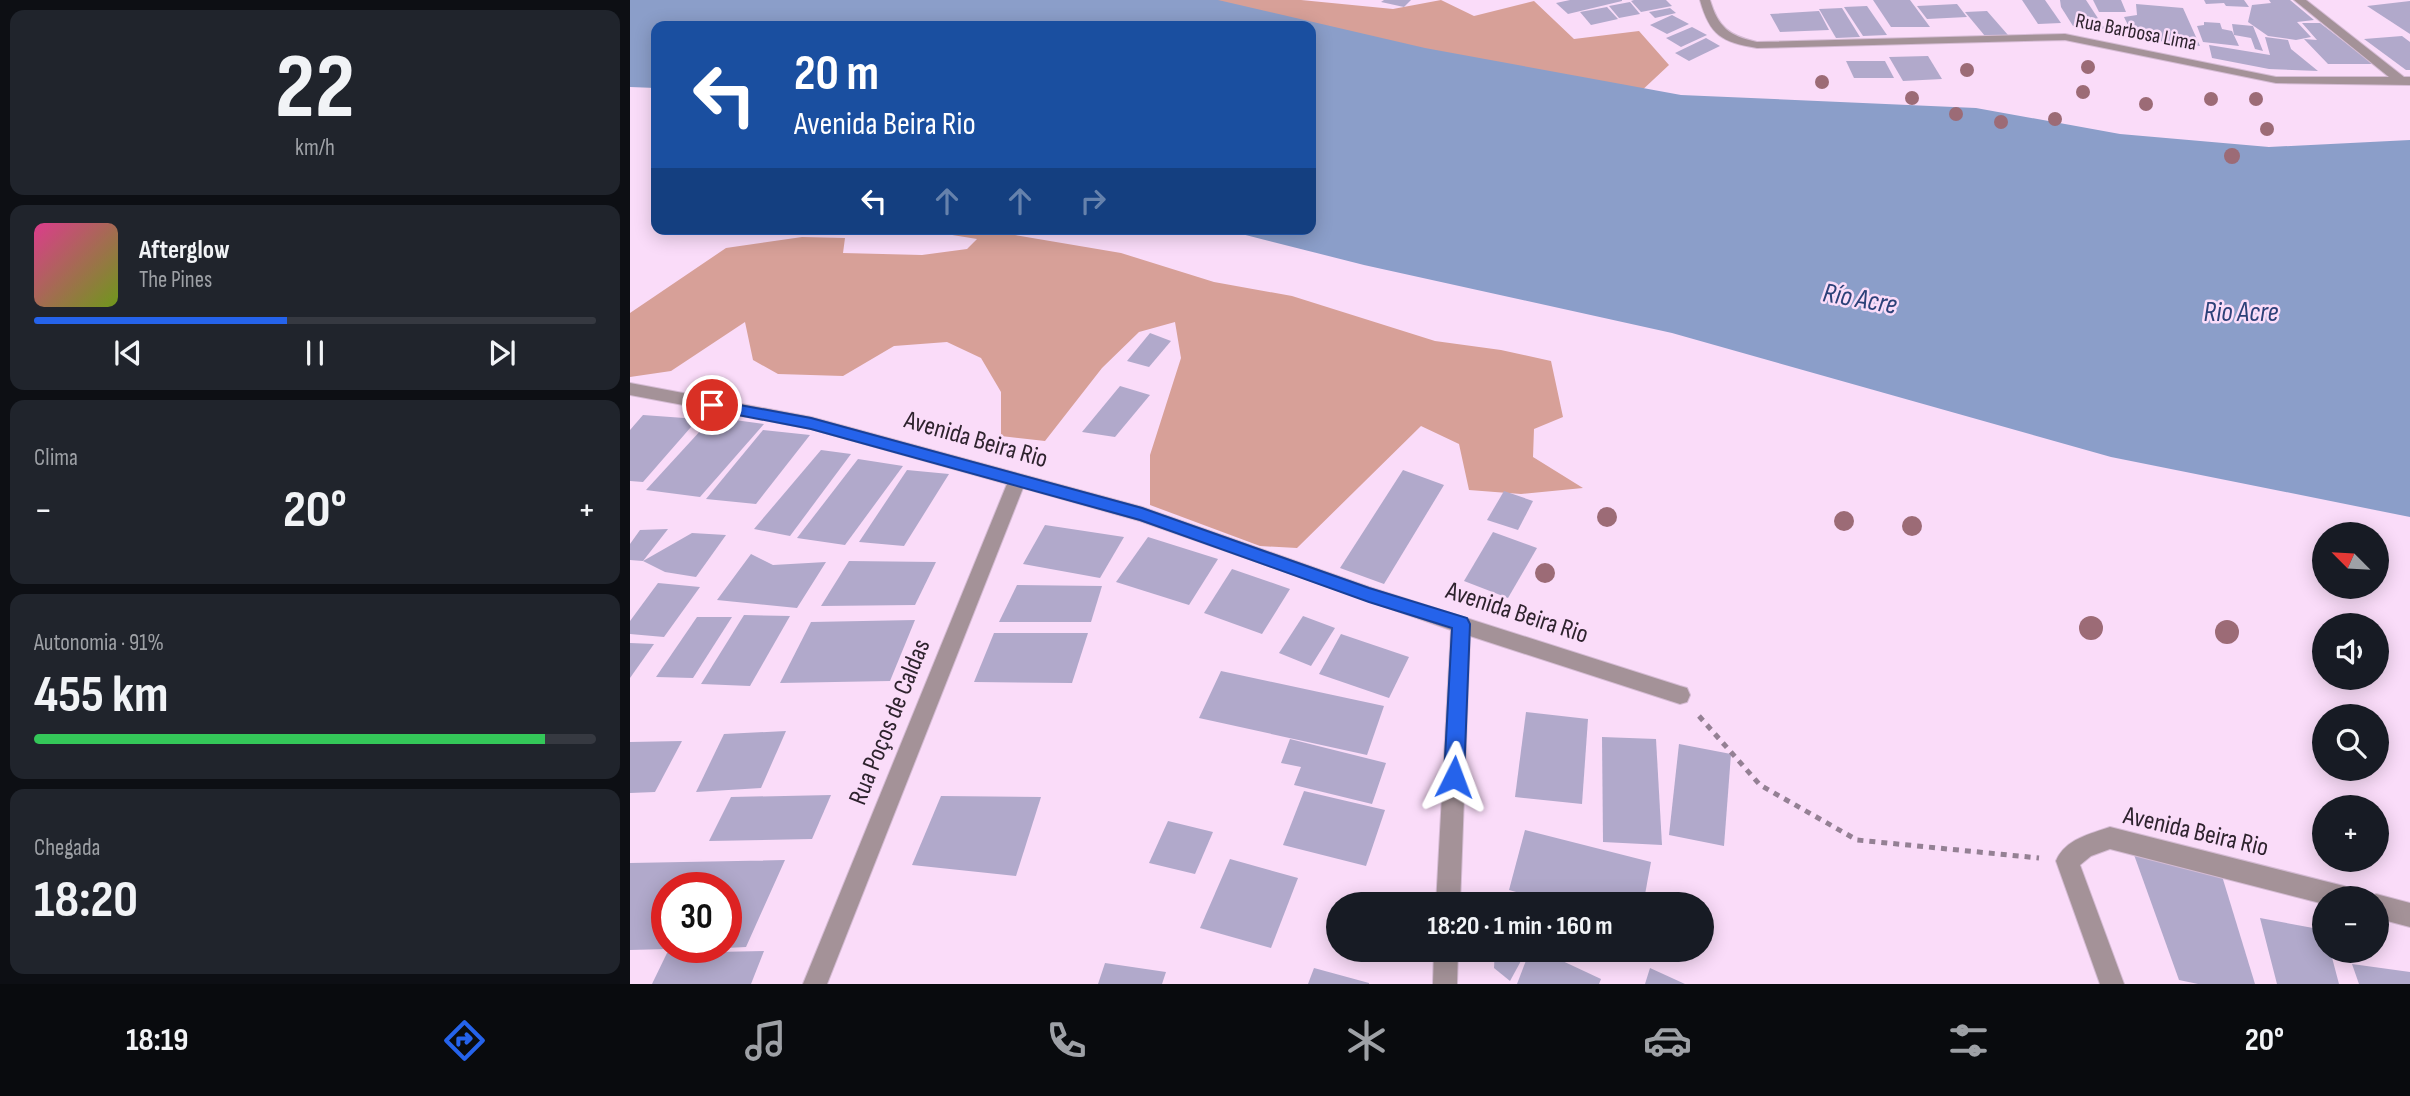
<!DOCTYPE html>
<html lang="pt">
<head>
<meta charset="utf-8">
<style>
	:root { --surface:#171b24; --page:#20242c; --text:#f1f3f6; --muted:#9ea1a6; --line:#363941; --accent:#2563eb }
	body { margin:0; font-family:"Sofia Sans Condensed",sans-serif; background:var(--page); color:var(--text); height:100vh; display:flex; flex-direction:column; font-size:26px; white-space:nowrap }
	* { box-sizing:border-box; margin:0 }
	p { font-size:23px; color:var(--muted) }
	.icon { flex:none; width:38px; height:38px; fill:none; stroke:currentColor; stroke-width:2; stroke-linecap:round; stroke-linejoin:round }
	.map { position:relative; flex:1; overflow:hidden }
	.sheet { display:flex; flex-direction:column; gap:10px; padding:10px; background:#0d0f14; width:630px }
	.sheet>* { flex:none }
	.top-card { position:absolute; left:21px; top:21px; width:665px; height:214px; border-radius:14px; box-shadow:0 4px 18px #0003; background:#1a4fa0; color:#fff; overflow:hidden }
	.needle { width:46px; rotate:294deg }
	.tools { position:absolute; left:1682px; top:522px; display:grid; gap:14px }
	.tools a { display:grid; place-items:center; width:77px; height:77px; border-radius:50%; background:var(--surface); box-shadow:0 4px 18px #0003; font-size:35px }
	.speed { position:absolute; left:21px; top:872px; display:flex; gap:14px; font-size:35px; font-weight:700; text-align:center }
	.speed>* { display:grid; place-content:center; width:91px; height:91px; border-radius:50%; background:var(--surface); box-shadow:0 4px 18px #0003; line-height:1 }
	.speed .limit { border:10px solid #d22; background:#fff; color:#111 }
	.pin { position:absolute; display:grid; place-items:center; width:60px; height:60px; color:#fff; margin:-30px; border:4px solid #fff; border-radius:50%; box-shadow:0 2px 7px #0007 }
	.me { position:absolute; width:77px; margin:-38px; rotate:3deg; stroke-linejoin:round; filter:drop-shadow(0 0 5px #0008) }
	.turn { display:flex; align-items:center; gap:24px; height:147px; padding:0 28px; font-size:32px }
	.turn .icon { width:91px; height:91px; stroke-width:2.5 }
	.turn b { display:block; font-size:49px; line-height:60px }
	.lanes { display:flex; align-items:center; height:66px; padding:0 28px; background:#0003; justify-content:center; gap:35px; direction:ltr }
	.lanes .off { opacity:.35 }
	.big { font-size:52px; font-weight:700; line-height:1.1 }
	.sheet .widget { flex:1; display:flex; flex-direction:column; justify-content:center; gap:10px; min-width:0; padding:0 24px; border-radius:14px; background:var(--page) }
	.sheet .dial { align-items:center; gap:0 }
	.dial b { font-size:91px; line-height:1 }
	.song { display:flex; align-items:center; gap:21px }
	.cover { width:84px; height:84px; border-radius:10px; background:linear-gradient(135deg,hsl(330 70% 55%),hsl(80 70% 35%)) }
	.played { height:7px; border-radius:4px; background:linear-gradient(90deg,var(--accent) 45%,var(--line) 45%) }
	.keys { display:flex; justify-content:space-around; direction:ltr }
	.heat { display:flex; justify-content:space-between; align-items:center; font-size:38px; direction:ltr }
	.charge { height:10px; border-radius:5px; background:linear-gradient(90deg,#34c759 91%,var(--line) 0) }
	.trip { position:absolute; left:696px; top:892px; width:388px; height:70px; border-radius:35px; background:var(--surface); box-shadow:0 4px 18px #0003; font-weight:700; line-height:70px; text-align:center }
	.dock { display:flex; height:112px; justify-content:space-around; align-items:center; background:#090b0e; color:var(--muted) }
	.dock .icon { width:49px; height:49px }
	.dock .selected { color:var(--accent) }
	.dock b { font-size:32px; color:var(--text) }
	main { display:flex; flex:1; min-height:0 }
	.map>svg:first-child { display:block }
	.forest { fill:#d7a098 }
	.water { fill:#8b9ec9 }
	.building { fill:#b1a9cb }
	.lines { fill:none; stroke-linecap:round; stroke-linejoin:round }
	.minor-casing { stroke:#d5bbd4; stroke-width:2 }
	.path { stroke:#948094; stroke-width:5; stroke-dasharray:6 6; stroke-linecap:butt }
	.minor { fill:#a49298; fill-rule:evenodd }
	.tree { fill:#9c6b76 }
	.route { fill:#2563eb; stroke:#184099; stroke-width:2 }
	.labels { text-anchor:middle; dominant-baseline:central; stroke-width:5; stroke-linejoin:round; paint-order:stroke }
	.far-street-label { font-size:21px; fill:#2e232e; stroke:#fadcf9 }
	.street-label { font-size:26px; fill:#2e232e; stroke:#fadcf9 }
	.water-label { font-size:28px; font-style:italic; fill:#2c4178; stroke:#fadcf9 }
</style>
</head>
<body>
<main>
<section class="sheet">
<div class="widget dial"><b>22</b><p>km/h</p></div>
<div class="widget">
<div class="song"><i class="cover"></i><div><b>Afterglow</b><p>The Pines</p></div></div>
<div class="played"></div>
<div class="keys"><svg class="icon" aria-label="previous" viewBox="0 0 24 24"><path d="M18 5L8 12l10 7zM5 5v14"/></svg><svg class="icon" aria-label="pause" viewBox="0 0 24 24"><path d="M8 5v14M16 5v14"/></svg><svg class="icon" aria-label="next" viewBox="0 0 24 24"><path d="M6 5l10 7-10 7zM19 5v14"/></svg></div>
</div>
<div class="widget"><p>Clima</p>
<div class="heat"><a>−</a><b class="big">20°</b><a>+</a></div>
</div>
<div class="widget"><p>Autonomia · 91%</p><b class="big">455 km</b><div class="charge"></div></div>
<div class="widget"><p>Chegada</p><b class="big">18:20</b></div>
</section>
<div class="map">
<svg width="1780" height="984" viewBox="0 0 1780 984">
	<rect width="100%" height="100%" fill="#fadcf9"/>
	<g class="forest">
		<path d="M513,0H671L763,9L811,0L844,16L904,1L944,39L1009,31L1039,65L992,109L681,26Z"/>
		<path d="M285,229H371L379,234L491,253L584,282L662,296L805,341L871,350L921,361L933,417L904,429L903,457L953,488L891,494L839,490L829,444L791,426L667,548L630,546L520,505V455L551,358L545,322L509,332L472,368L415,441L371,436V392L351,358L317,342L264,346L213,376L148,374L123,360L115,322L41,371L0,377V313L96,248L172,237L215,238L213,253L292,255L337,249L347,239Z"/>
	</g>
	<path class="water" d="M0,0H588L795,48L1051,95L1346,108L1490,134L1639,147L1780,140V517L1481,457L1042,333L734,265L592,229H681V26H26V88L0,87Z"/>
	<g class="building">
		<path d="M754,0H781L774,7L751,2Z"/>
		<path d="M940,0H992V1L938,14L926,3Z"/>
		<path d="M1004,0H1036L1042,6L1011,12L1001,1Z"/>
		<path d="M1243,0H1280L1300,27H1261Z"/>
		<path d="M1392,0H1415L1431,23L1408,24Z"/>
		<path d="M1430,0H1456L1475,29L1443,26L1431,7Z"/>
		<path d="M1463,0H1491L1496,12H1469Z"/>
		<path d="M1574,0H1614L1619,7L1596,6L1594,3L1576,4Z"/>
		<path d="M1639,0H1660L1684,20L1667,22L1681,37L1666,40L1638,36L1618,22L1622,5L1641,3Z"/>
		<path d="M1780,1V34L1737,6Z"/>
		<path d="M1000,2L1010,14L989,18L979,6Z"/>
		<path d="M1327,4L1337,17L1297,19L1287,6Z"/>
		<path d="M1506,4L1553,8L1570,46L1520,40L1517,32L1500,29L1494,17L1507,15Z"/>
		<path d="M1237,6L1257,35L1233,36L1214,7Z"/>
		<path d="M977,7L988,19L961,25L950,12Z"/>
		<path d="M1040,8L1046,13L1025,18L1019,12Z"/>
		<path d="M1212,8L1230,37L1206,38L1189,9Z"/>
		<path d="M1189,11L1199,30L1150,32L1140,14Z"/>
		<path d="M1357,11L1378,35L1355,36L1335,12Z"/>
		<path d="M1042,15L1059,24L1037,34L1020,25Z"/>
		<path d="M1574,22L1590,23L1592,29L1602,31L1609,46L1573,42L1567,26L1574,25Z"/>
		<path d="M1672,23H1690L1743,64H1698L1674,39L1687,40Z"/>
		<path d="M1602,24L1623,26L1633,51L1625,49L1621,38L1604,35Z"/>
		<path d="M1062,27L1077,35L1051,47L1036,38Z"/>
		<path d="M1772,36L1780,42V70H1776L1734,39Z"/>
		<path d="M1635,37L1658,40L1661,49L1688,71L1639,69L1582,58L1579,45L1640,55Z"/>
		<path d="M1076,38L1090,46L1059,61L1045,53Z"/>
		<path d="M1298,56L1312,79L1273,81L1259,57Z"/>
		<path d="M1216,61H1255L1264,78H1224Z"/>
		<path d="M520,333L541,341L519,367L497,361Z"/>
		<path d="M490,386L520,395L485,437L452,432Z"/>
		<path d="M13,415L68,419L13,482L0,481V430Z"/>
		<path d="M83,417L134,424L70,497L16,490Z"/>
		<path d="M133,430L180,435L126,504L76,499Z"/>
		<path d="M191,450L221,454L160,536L124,529Z"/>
		<path d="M228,459L273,466L215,545L167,538Z"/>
		<path d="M277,470L319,474L274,546L229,542Z"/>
		<path d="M773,470L814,485L754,584L710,568Z"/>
		<path d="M874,491L903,501L888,530L857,520Z"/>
		<path d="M415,525L494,537L470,578L393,564Z"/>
		<path d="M38,529L13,561L0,560V544L10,530Z"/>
		<path d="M863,532L907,548L878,598L834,581Z"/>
		<path d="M62,533L96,535L66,577L35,572L13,561Z"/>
		<path d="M518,537L588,559L559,605L486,582Z"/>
		<path d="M121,554L143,565L196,562L167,608L87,600Z"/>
		<path d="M219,561L306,562L285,605L191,606Z"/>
		<path d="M602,569L660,589L632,634L574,613Z"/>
		<path d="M28,583L70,587L34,637L0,634V621Z"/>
		<path d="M387,585L472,586L461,622H369Z"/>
		<path d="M114,615L160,616L120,686L71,684Z"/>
		<path d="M673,616L705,628L681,666L649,653Z"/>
		<path d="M67,617H102L63,678L26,677Z"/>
		<path d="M285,620L260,681L150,683L181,622Z"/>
		<path d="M364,633H458L442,683L344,682Z"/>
		<path d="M711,634L779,657L759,698L689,674Z"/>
		<path d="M0,643L24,644L0,678Z"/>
		<path d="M591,671L754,706L737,755L569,718Z"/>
		<path d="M896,712L958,719L952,804L885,797Z"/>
		<path d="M156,731L131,788L66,792L94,734Z"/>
		<path d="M972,737L1026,739L1032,845L973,842Z"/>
		<path d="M660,739L756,763L742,804L664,785L671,767L651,763Z"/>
		<path d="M52,741L25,792L0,793V742Z"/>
		<path d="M1049,744L1101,754L1094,846L1039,835Z"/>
		<path d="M674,791L755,810L736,866L653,845Z"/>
		<path d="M201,795L182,839L79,841L101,797Z"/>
		<path d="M311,796L411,797L386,876L282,865Z"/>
		<path d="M538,821L583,832L565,874L519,863Z"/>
		<path d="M895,830L1021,862L1013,905H933L879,890Z"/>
		<path d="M1503,852L1592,876L1625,984H1568L1549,980Z"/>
		<path d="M600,859L668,878L641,948L570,928Z"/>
		<path d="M155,860L116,947L96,948V887H37V949L0,950V863Z"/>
		<path d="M1630,918L1694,930V950H1700L1709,984H1647Z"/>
		<path d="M865,950H897L880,981L864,968Z"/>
		<path d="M900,950H909L971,979L969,984H887Z"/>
		<path d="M134,951L121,984H22L37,953Z"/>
		<path d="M475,963L536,972L532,984H468Z"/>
		<path d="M1722,964L1780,972V984H1729Z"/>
		<path d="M684,968L739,983V984H678Z"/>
		<path d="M1020,968L1055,984H1015Z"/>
	</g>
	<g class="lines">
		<g class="minor-casing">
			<g id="minor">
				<path d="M1070,0H1080C1088,27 1099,36 1127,42L1435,34L1646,77H1759L1664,0H1676L1774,77H1780V85L1646,83L1435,40L1127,48C1092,42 1080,36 1070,0Z"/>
				<path d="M0,383L181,417L512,507L739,587L1050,686L1057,688L1060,695L1057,702L1050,704L840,636L830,905H806L821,630L510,521L393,488L197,984H173L377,484L181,429L0,395Z"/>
				<path d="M1480,827L1714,886L1722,890L1726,898H1694V904L1480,849L1461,856L1450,865L1494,984H1470L1426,861C1435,839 1460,834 1480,827Z"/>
				<path d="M1746,894L1780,903V927L1746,918V898H1738Z"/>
				<path d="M804,950H828L827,984H803Z"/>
			</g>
		</g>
		<path class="path" d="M1069,716L1130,785L1227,840L1409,858"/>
		<use href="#minor" class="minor"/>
	</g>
	<g class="tree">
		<circle cx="1458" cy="67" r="7"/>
		<circle cx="1337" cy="70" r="7"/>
		<circle cx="1192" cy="82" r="7"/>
		<circle cx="1453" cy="92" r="7"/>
		<circle cx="1282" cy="98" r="7"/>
		<circle cx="1581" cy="99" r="7"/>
		<circle cx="1626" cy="99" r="7"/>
		<circle cx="1516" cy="104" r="7"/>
		<circle cx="1326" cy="114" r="7"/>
		<circle cx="1425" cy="119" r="7"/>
		<circle cx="1371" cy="122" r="7"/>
		<circle cx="1637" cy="129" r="7"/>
		<circle cx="1602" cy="156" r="8"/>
		<circle cx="977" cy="517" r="10"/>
		<circle cx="1214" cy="521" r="10"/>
		<circle cx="1282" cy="526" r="10"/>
		<circle cx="915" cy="573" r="10"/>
		<circle cx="1461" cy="628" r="12"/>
		<circle cx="1597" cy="632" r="12"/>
	</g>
	<path class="route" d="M82,400L181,418L512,508L739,588L837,618L840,624L834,777L831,784L824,786L817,784L814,777L822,628L739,602L510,520L181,429L77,409L75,405Z"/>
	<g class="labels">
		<g class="far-street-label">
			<text transform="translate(1506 32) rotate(11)">Rua Barbosa Lima</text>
		</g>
		<g class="street-label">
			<text transform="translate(346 440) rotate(16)">Avenida Beira Rio</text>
			<text transform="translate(887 613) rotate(18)">Avenida Beira Rio</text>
			<text transform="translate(260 722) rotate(-68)">Rua Poços de Caldas</text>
			<text transform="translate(1566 832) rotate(13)">Avenida Beira Rio</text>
		</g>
		<g class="water-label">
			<text transform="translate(1230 299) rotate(10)">Río Acre</text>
			<text x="1611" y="312">Rio Acre</text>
		</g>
	</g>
</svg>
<div class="tools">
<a><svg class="needle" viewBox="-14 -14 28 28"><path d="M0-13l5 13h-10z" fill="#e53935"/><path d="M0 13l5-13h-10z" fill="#9ea1a6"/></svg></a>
<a><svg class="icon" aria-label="sound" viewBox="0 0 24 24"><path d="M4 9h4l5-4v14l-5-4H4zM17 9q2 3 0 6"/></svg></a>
<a><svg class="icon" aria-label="search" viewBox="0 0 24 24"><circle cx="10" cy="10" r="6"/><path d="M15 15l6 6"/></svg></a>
<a>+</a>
<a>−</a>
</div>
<div class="speed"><div class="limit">30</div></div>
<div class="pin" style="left:82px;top:405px;background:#d93025"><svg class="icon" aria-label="arrive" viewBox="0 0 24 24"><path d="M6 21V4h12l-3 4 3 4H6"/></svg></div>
<svg class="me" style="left:824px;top:777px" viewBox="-20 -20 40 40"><path d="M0-17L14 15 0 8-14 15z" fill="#2563eb" stroke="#fff" stroke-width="4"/></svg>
<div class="trip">18:20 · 1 min · 160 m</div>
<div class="top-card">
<div class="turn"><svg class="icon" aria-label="left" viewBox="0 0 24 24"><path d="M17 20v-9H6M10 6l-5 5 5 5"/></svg><div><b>20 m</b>Avenida Beira Rio</div></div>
<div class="lanes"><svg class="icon" aria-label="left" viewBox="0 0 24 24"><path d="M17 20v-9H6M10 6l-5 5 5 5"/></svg><svg class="icon off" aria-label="ahead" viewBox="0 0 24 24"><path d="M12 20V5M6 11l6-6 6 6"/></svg><svg class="icon off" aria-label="ahead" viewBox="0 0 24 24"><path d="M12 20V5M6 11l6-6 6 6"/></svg><svg class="icon off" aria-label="right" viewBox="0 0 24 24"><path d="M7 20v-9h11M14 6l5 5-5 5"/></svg></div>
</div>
</div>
</main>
<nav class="dock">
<b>18:19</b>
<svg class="icon selected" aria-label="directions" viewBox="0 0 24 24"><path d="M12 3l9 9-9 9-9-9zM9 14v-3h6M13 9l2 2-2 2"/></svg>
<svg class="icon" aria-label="music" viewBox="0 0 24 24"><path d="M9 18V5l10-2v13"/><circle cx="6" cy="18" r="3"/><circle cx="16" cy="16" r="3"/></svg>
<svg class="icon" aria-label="phone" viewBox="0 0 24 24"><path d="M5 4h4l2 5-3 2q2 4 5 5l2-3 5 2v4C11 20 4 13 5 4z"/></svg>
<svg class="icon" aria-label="climate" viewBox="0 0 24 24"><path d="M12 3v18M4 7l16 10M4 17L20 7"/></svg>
<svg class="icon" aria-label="car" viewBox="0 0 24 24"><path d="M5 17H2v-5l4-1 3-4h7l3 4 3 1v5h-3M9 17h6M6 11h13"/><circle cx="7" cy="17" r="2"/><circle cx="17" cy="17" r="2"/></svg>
<svg class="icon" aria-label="filters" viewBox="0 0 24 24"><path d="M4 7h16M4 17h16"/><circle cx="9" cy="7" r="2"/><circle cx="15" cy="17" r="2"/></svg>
<b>20°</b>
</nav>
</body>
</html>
